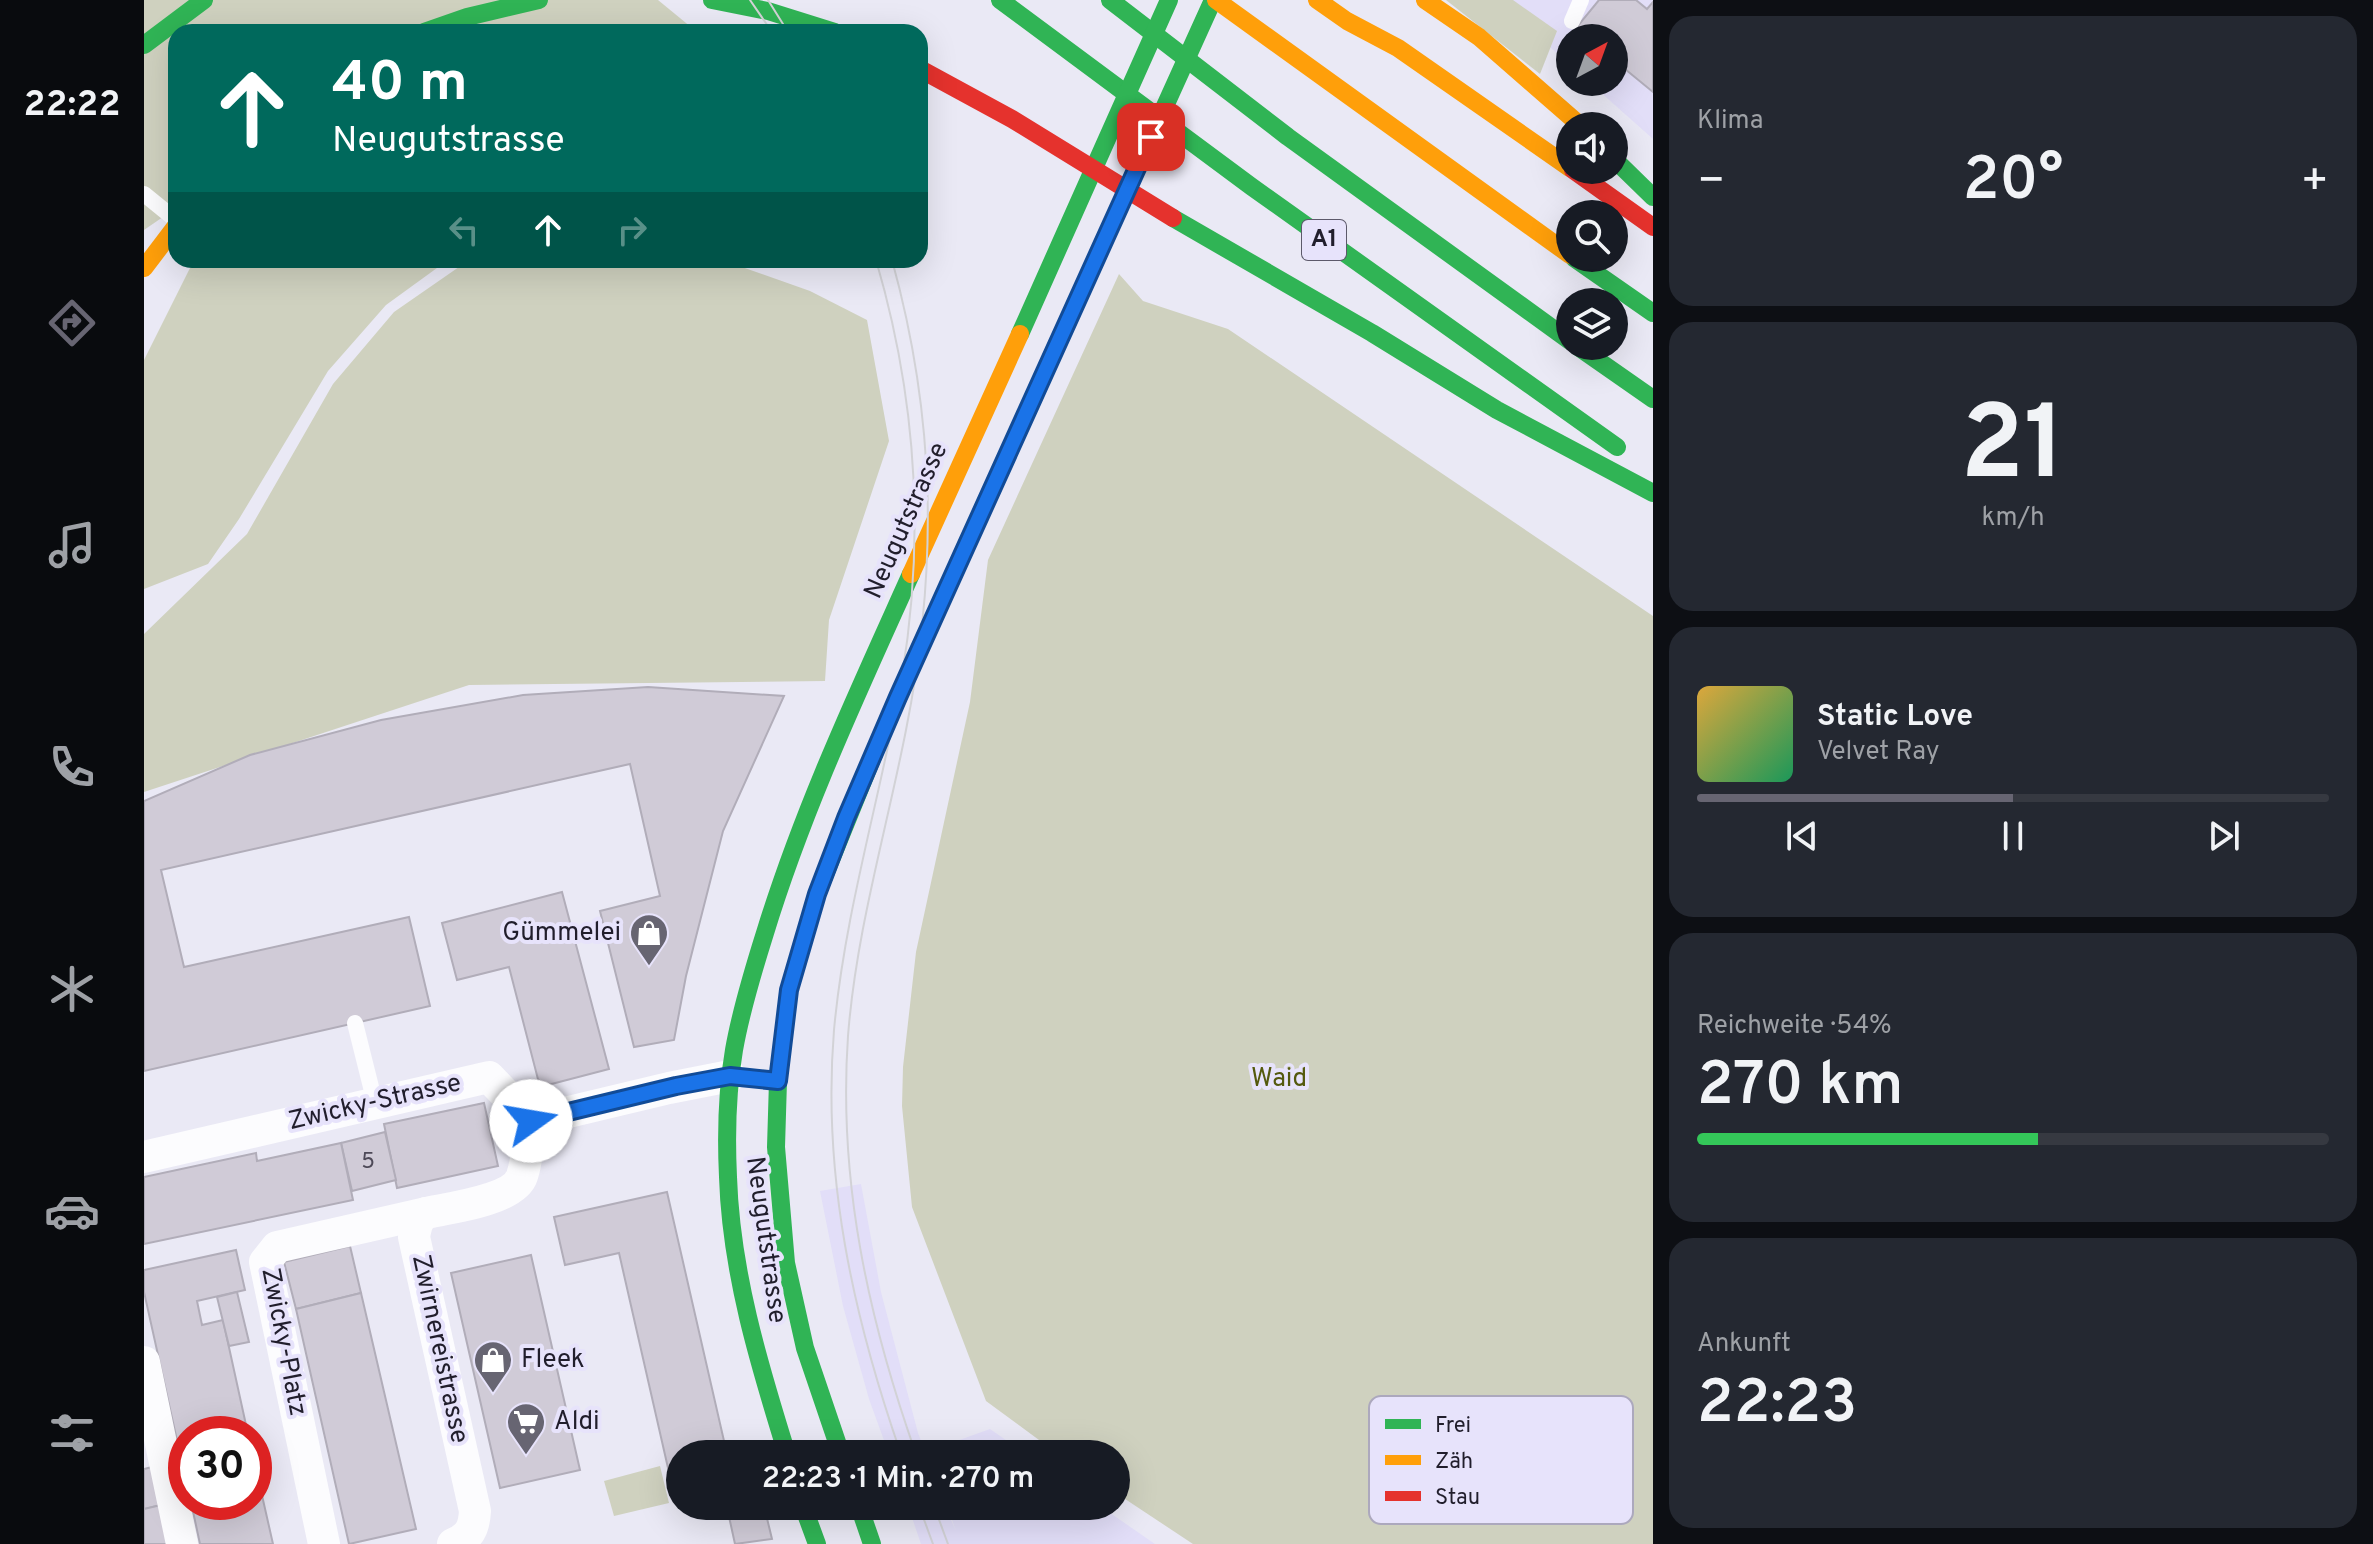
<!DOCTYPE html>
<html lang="de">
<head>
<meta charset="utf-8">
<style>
	:root { --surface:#171b24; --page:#242831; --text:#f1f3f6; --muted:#9ea1a6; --line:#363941; --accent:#676572 }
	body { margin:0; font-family:Overpass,sans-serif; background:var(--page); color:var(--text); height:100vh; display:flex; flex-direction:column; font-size:30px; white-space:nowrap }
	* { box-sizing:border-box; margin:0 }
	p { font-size:26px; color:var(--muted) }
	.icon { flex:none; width:44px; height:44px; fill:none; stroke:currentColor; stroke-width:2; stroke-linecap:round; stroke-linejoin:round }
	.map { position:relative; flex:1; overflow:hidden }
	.drawer { display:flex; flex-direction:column; gap:16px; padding:16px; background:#0d0f14; width:720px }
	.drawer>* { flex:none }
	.banner { position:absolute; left:24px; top:24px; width:760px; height:244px; border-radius:24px; box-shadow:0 8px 32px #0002; background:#00695c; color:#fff; overflow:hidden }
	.needle { width:52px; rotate:41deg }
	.tools { position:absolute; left:1412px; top:24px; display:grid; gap:16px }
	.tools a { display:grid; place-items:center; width:72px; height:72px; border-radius:50%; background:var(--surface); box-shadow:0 8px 32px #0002; font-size:40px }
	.speed { position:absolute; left:24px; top:1416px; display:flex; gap:16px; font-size:40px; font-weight:700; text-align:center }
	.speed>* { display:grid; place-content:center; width:104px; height:104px; border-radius:50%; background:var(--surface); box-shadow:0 8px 32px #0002; line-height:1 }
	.speed .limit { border:12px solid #d22; background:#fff; color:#111 }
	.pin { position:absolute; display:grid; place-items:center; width:68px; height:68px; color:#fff; margin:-34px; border-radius:16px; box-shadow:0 4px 12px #0006 }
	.me { position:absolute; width:88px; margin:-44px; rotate:77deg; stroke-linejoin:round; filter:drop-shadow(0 0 6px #0008) }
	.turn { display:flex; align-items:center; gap:28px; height:168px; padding:0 32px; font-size:36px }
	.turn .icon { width:104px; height:104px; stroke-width:2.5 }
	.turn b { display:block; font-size:56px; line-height:68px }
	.lanes { display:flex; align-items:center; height:76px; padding:0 32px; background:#0003; justify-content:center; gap:40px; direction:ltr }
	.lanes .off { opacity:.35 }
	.big { font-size:60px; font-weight:600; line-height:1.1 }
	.drawer .tile { flex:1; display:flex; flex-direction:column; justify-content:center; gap:12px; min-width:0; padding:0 28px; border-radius:24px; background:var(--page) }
	.drawer .dial { align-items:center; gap:0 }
	.dial b { font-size:104px; line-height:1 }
	.song { display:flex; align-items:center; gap:24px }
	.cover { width:96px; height:96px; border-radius:12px; background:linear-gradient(135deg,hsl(40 70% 55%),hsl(150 70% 35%)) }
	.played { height:8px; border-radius:4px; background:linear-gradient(90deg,var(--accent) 50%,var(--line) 50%) }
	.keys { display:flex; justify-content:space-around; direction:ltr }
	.heat { display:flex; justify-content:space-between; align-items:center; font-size:44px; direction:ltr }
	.charge { height:12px; border-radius:6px; background:linear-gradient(90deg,#34c759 54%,var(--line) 0) }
	.trip { position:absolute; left:522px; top:1440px; width:464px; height:80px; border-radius:40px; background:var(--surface); box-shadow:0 8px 32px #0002; font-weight:600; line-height:80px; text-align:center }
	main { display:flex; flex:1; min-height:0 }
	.tabs { display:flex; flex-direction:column; width:144px; justify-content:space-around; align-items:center; background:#090b0e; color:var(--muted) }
	.tabs .icon { width:56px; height:56px }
	.tabs .selected { color:var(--accent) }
	.tabs b { font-size:36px; color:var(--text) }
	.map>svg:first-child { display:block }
	.built { fill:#e2def8 }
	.green { fill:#cfd1bf }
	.building { fill:#d0cbd7; stroke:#b1adb9; stroke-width:2 }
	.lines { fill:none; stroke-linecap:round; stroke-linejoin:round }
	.lane { stroke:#fcfcfe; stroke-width:16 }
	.street { stroke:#fcfcfe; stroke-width:32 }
	.fast { stroke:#30b455; stroke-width:18 }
	.slow { stroke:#ff9f0a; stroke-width:18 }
	.jam { stroke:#e5322d; stroke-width:18 }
	.tram { stroke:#d2d2d6; stroke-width:2 }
	.route-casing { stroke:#114b97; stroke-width:20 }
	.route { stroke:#1a73e8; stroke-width:14 }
	.labels { text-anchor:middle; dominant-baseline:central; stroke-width:8; stroke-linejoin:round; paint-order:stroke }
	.number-label { font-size:22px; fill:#4d4957 }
	.shield { fill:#e7e3fb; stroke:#5c596a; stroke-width:2 }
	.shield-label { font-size:24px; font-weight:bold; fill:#211e2c }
	.street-label { font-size:26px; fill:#211e2c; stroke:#e7e3fb }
	.poi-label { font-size:26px; fill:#211e2c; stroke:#e7e3fb; text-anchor:start }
	.park-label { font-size:26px; fill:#54590e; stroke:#e7e3fb }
	.key { fill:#e7e3fb; stroke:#aca8bd; stroke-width:2 }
	.key-label { font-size:22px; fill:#211e2c }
</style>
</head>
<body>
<main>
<nav class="tabs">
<b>22:22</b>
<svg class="icon selected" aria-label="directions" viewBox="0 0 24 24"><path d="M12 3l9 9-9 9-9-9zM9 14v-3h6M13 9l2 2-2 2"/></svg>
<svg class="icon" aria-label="music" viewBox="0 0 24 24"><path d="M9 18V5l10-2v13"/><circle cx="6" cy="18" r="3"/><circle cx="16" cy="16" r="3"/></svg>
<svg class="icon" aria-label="phone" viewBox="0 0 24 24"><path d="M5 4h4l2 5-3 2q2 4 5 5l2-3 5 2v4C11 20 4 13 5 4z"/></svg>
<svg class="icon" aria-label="climate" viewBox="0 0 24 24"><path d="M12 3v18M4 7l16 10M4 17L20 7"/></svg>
<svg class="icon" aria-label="car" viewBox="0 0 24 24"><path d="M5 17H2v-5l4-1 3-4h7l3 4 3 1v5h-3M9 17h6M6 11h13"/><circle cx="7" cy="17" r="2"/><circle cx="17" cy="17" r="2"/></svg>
<svg class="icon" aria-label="filters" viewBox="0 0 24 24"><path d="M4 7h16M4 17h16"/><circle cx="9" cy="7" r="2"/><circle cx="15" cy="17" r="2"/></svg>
</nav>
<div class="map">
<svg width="1509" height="1544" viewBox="0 0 1509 1544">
	<rect width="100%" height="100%" fill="#eae9f5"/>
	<g class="built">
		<path d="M1346,0H1509V139L1445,82H1470V38H1426V65L1386,29Z"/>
		<path d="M717,1184L737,1292L774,1433L782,1454H745L725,1399L699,1306L676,1191Z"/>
		<path d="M846,1429L882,1454H783L782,1452Z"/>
		<path d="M764,1506H801L812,1531L803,1506H956L1011,1544H777Z"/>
	</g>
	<g class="green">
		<path d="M0,0H514L553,32H32V208L0,230Z"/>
		<path d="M1302,0H1369L1413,31L1396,74Z"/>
		<path d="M50,260H304L242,305L184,371L95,519L64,564L0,589V360Z"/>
		<path d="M325,260H578L666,291L723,320L745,441L685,620L681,681L325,685L0,792V634L103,534L189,384L250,312Z"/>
		<path d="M975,274L999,301L1084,329L1509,616V1544H1049L972,1493V1454H914L842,1401L768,1207L758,1106L759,1067L772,952L826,702L844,560Z"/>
		<path d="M516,1466L525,1503L470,1516L460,1481Z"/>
	</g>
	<g class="building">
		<path d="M1455,0H1492L1503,9L1509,2V92L1470,60V38H1444L1432,28Z"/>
		<path d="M504,687L640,696L579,831L542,976L530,1040L490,1047L456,911L516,896L486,764L17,870L40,967L265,917L286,1006L0,1071V801L106,755L237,720L379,695Z"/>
		<path d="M418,892L465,1069L396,1087L365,967L313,980L298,923Z"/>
		<path d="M340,1103L354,1166L253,1188L240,1124Z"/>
		<path d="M241,1132L252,1180L208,1191L197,1143Z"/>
		<path d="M197,1143L209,1200L0,1244V1177L112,1153L113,1161Z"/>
		<path d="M523,1192L583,1454H536V1502L532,1503L475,1253L421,1265L410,1217Z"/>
		<path d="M206,1246L217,1293L152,1309L140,1262Z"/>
		<path d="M92,1250L101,1290L53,1301L58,1325L79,1320L104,1434H42V1481L0,1292V1270Z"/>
		<path d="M387,1255L436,1470L356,1488L307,1273Z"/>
		<path d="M93,1292L105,1342L85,1346L73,1297Z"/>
		<path d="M217,1293L272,1529L205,1544L152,1309Z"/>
		<path d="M110,1460L129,1544H56L47,1502H110Z"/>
		<path d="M8,1467L17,1505L0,1509V1469Z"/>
		<path d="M17,1505L26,1544H0V1509Z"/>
		<path d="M609,1506H620L628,1539L591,1544L584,1512Z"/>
	</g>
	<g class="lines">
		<g class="lane">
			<path d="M1428,21L1437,0"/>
			<path d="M0,194L32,220"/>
			<path d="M211,1023L231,1103"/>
		</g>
		<g class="street">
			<path d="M387,1121L525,1088L586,1076"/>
			<path d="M0,1157L345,1077L387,1121"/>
			<path d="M0,1362L38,1544"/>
			<path d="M180,1544L121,1262L133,1247L282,1213"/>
			<path d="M309,1544C326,1537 330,1528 331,1511L270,1237C272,1226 273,1219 282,1213C305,1208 370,1200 378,1176C384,1159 384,1138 387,1121"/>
		</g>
		<g class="fast">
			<path d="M568,0L624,11L691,32"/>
			<path d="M856,0L1108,187L1473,447"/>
			<path d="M966,0L1144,137L1426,341"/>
			<path d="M280,32L323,17L395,0"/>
			<path d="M0,45L60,0"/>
			<path d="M1470,159L1509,197"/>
			<path d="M1029,218L1228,333L1353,410L1509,493"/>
			<path d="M1430,258L1509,313"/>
			<path d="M946,272L1069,0"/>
			<path d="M876,334L1025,0"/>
			<path d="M1433,346L1509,399"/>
			<path d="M643,1454C615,1364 587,1272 584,1177C582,1135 583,1091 590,1050C597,1010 609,971 621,933C659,809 714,692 767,574"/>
			<path d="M697,1454L661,1348L642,1263L632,1147L634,1081L645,990L673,894L743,722"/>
			<path d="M659,1506L673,1544"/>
			<path d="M715,1506L728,1544"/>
		</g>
		<g class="slow">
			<path d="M1072,0L1426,255"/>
			<path d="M1173,0L1203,21L1254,48L1426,168"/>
			<path d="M1281,0L1335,37L1437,126"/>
			<path d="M0,268L32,226"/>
			<path d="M767,574L876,334"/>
			<path d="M743,722L946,272"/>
		</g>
		<g class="jam">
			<path d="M776,69L868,119L1029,218"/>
			<path d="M1429,170L1509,227"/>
		</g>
		<g class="tram">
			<path d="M606,0L628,32"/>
			<path d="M624,0L644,32"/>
			<path d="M732,260C772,396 781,537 758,676C737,795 701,910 690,1030C678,1176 709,1316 757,1454"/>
			<path d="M748,260C792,419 794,569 762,730C742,832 712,932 704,1036C694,1181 724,1318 772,1454"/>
			<path d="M775,1506L789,1544"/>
			<path d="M790,1506L804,1544"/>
		</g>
	</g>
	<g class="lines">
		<g class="route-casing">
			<path id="route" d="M387,1121L532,1086L586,1076L634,1081L645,990L673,894L702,818L754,697L1007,137"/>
		</g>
		<use href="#route" class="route"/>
	</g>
	<defs>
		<g id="shop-pin" transform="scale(2)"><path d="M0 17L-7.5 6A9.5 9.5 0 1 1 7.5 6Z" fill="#676572" stroke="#e7e3fb"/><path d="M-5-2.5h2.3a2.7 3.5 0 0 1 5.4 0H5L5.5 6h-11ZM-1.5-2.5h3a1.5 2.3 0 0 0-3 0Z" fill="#fff"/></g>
		<g id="supermarket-pin" transform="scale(2)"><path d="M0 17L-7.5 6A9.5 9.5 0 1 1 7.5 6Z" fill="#676572" stroke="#e7e3fb"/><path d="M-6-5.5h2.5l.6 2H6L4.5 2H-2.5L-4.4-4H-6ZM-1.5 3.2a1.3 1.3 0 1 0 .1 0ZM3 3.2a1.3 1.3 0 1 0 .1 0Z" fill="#fff"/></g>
	</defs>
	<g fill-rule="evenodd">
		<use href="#shop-pin" x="505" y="933"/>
		<use href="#shop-pin" x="349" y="1360"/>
		<use href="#supermarket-pin" x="382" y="1422"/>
	</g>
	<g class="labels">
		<g class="number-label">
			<text x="224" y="1162">5</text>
		</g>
		<rect class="shield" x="1158" y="220" width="44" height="40" rx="6"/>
		<g class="shield-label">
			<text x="1180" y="240">A1</text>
		</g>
		<g class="street-label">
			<text transform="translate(763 521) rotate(-66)">Neugutstrasse</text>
			<text transform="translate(231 1103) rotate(-13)">Zwicky-Strasse</text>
			<text transform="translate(621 1240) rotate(82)">Neugutstrasse</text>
			<text transform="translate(139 1342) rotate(79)">Zwicky-Platz</text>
			<text transform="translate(295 1349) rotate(78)">Zwirnereistrasse</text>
		</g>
		<g class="poi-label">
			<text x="477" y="933" text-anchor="end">Gümmelei</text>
			<text x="377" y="1360">Fleek</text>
			<text x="410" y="1422">Aldi</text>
		</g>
		<g class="park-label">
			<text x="1135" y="1079">Waid</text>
		</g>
	</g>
	<rect x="1225" y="1396" width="264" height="128" rx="12" class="key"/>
	<rect x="1241" y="1419" width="36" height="10" fill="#30b455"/>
	<rect x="1241" y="1455" width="36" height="10" fill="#ff9f0a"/>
	<rect x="1241" y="1491" width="36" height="10" fill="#e5322d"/>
	<g class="key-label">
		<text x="1291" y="1432">Frei</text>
		<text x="1291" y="1468">Zäh</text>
		<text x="1291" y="1504">Stau</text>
	</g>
</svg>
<div class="tools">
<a><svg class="needle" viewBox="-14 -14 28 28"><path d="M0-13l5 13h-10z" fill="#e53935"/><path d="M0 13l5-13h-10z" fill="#9ea1a6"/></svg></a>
<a><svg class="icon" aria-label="sound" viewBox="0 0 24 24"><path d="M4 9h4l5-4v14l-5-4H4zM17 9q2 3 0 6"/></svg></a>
<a><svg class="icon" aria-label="search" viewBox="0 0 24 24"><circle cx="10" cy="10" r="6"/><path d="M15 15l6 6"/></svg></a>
<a><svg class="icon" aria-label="layers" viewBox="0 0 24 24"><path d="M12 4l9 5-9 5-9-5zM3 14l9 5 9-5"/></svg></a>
</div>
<div class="speed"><div class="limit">30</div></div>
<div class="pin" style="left:1007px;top:137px;background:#d93025"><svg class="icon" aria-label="arrive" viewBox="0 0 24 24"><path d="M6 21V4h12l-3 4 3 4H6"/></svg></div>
<svg class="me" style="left:387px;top:1121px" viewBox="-20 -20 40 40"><circle r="19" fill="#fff"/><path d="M0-13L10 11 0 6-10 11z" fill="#1a73e8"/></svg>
<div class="trip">22:23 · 1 Min. · 270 m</div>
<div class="banner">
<div class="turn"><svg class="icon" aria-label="ahead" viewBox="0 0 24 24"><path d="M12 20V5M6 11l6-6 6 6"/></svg><div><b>40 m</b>Neugutstrasse</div></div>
<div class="lanes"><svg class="icon off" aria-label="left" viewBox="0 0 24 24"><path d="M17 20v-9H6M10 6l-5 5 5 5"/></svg><svg class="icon" aria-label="ahead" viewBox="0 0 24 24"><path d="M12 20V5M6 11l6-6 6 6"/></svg><svg class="icon off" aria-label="right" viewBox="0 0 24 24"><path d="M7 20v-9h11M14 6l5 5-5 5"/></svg></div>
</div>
</div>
<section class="drawer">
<div class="tile"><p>Klima</p>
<div class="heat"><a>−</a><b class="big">20°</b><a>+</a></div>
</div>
<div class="tile dial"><b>21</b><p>km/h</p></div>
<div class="tile">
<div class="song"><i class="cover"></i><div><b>Static Love</b><p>Velvet Ray</p></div></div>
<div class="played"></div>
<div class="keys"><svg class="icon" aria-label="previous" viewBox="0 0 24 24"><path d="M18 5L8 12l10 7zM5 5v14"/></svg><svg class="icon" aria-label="pause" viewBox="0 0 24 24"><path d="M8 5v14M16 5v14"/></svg><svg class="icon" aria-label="next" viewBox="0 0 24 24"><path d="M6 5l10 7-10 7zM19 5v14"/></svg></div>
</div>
<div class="tile"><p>Reichweite · 54%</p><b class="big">270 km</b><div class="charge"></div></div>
<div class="tile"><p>Ankunft</p><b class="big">22:23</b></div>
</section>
</main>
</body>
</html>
